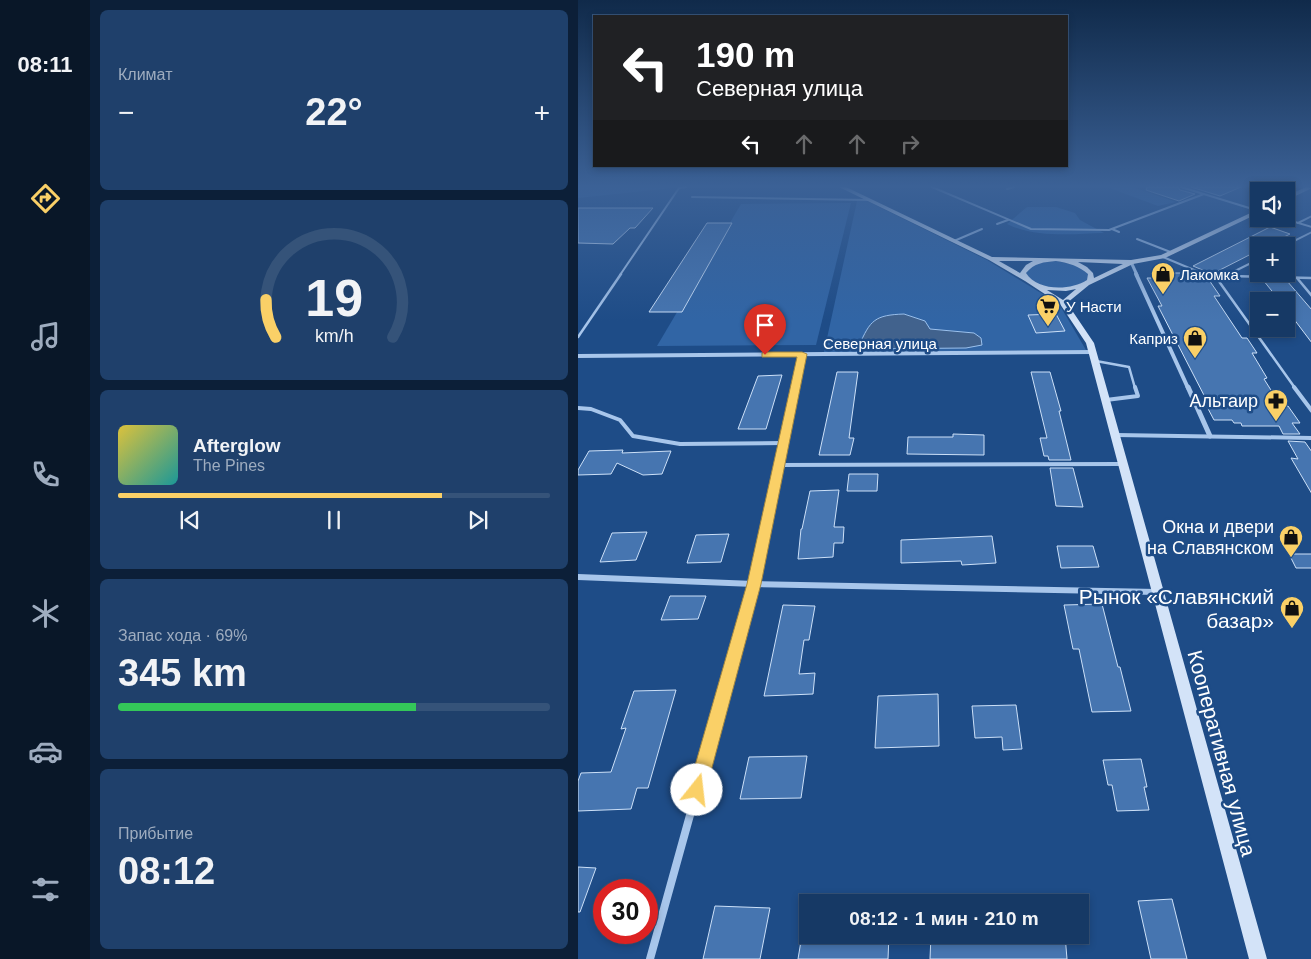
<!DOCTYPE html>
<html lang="ru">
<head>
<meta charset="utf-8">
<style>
	:root { --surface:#163965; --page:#1f406b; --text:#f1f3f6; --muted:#9eacbf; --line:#355379; --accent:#fad067 }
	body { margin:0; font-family:Arial,sans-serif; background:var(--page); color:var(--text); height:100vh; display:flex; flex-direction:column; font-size:19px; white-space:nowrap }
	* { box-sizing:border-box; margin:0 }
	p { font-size:16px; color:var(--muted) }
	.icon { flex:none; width:28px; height:28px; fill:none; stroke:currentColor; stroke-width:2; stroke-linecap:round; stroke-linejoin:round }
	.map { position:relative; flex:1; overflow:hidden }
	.side { display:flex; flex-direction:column; gap:10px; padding:10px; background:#0c1f38; width:488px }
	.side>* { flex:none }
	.hud { position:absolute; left:15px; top:15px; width:475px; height:152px; border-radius:0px; box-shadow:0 2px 8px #0003,0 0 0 1px var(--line); background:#202124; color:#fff; overflow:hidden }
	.fabs { position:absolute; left:672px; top:182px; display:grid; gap:10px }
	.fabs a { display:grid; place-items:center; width:45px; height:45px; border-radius:0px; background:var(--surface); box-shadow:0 2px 8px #0003,0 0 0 1px var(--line); font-size:25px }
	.speed { position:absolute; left:15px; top:879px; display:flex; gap:10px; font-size:25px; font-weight:700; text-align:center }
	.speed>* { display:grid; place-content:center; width:65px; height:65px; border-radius:50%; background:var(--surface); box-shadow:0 2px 8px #0003,0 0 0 1px var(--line); line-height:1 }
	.speed .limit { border:8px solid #d22; background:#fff; color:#111 }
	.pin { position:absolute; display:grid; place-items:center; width:42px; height:42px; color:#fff; margin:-51px -21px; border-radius:50% 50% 50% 0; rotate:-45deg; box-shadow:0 0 5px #0007 }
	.pin .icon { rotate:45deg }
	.me { position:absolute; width:55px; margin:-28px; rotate:16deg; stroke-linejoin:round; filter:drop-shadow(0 0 4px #0008) }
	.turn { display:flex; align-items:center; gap:18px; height:105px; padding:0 20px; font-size:22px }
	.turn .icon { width:65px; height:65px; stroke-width:2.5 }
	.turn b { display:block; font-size:35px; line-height:42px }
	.lanes { display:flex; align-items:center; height:48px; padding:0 20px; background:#0003; justify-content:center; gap:25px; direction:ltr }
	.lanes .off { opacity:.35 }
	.big { font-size:38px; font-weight:700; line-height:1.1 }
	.side .widget { flex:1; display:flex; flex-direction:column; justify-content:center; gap:8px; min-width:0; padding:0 18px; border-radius:8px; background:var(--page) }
	.side .dial { align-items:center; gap:0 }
	.dial svg { height:130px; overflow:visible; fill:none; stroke:var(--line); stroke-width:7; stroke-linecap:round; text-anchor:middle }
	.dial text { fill:var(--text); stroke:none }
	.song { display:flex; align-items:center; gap:15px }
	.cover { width:60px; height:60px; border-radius:8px; background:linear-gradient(135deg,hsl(50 70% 55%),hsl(180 70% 35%)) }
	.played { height:5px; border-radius:2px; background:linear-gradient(90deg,var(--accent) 75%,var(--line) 75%) }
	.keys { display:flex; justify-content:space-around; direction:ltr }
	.heat { display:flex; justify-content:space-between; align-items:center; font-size:28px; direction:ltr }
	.charge { height:8px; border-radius:4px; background:linear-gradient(90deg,#34c759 69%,var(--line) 0) }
	.trip { position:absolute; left:221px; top:894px; width:290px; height:50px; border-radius:0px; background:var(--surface); box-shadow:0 2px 8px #0003,0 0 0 1px var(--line); font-weight:700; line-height:50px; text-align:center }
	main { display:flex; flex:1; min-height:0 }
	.menu { display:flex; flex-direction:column; width:90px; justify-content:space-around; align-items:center; background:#091728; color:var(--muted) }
	.menu .icon { width:35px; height:35px }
	.menu .on { color:var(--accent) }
	.menu b { font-size:22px; color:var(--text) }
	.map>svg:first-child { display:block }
	.green { fill:#3165a5 }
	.water { fill:#41628d; stroke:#9bc1ed }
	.building { fill:#4675b0; stroke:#cce0f8 }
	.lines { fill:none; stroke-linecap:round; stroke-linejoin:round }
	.lane-far2 { stroke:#a8c6eb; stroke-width:2 }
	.lane-far1 { stroke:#a8c6eb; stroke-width:2.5 }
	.lane { stroke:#a8c6eb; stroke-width:4 }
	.street-far4 { stroke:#a8c6eb; stroke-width:3 }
	.street-far3 { stroke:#a8c6eb; stroke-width:4 }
	.street-far2 { stroke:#a8c6eb; stroke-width:5 }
	.street-far1 { stroke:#a8c6eb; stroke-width:6 }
	.street { stroke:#a8c6eb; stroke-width:8 }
	.secondary { fill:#d3e3f8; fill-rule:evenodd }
	.route { fill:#fad067; stroke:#a28743 }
	.labels { text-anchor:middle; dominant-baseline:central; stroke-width:5; stroke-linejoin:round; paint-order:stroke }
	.far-poi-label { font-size:15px; fill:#fff; stroke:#1e4c87; text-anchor:start }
	.far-street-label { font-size:15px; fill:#fff; stroke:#1e4c87 }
	.poi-label { font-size:18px; fill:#fff; stroke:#1e4c87; text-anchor:end }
	.near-poi-label { font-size:21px; fill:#fff; stroke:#1e4c87; text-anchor:end }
	.near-street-label { font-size:21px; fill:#fff; stroke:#1e4c87 }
</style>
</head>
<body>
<main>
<nav class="menu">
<b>08:11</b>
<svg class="icon on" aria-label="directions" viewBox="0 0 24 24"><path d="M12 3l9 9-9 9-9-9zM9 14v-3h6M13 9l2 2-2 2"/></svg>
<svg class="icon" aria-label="music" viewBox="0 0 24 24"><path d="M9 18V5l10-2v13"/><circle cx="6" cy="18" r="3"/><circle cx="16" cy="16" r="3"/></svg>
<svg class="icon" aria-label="phone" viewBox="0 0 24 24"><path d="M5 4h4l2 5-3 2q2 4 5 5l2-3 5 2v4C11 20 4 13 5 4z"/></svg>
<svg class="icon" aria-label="climate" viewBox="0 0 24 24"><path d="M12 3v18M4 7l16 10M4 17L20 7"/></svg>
<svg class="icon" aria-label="car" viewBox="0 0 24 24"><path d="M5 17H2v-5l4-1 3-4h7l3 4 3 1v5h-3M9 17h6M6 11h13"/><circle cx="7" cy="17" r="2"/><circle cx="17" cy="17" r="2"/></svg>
<svg class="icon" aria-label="filters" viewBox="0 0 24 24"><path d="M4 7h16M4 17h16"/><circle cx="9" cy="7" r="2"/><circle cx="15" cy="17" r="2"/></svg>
</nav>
<section class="side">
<div class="widget"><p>Климат</p>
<div class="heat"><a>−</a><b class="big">22°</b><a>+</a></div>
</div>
<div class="widget dial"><svg viewBox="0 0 100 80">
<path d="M14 69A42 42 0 1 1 86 69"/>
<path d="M14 69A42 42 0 0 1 8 46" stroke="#fad067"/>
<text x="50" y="56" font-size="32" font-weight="700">19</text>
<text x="50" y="72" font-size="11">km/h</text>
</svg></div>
<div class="widget">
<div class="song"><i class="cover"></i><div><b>Afterglow</b><p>The Pines</p></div></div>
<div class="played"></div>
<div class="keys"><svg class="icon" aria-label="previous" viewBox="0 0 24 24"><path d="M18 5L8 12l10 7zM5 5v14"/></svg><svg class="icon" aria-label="pause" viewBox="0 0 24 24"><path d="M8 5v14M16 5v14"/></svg><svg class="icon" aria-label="next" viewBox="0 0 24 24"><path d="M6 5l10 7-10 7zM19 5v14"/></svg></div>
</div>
<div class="widget"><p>Запас хода · 69%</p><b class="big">345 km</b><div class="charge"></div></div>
<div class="widget"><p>Прибытие</p><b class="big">08:12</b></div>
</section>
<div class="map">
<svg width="734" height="959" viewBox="0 0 734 959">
	<rect width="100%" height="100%" fill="#1e4c87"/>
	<g class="green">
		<path d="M0,187H104L0,198Z"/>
		<path d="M529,187H554L598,202L580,206Z"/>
		<path d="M279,201H289L409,260L481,304L508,350L246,352Z"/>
		<path d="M273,203L238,345L79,346L163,204Z"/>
		<path d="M449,207H478L497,213L502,220L526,233C495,234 458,238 429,224Z"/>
		<path d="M479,261L504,267L511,274L509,280C493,292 458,293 448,273C453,261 467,262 479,261Z"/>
	</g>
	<path class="water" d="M326,314L347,321L352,329L396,333L403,338L404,345L388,348L283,349L281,346C292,320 297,315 326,314Z"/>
	<g class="building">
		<path d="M569,187H600L602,190L617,194L601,201L568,190Z"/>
		<path d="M613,187H663L642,196Z"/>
		<path d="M0,208H75L57,228H52L35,244L0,243Z"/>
		<path d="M129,223H154L104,312H71Z"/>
		<path d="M692,227L712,234L688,246H681V250L634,274L615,266Z"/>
		<path d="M608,270L627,278L624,280H631L642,296H636L664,338H669L679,353H674L689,378L686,379L703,406H710L722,423H714L722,434H705L701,426H664L663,423H656L654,420H636L627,403H630L580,306H584L569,278H587L584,273H603Z"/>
		<path d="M685,280L709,281L734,310V343L709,310V301H702Z"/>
		<path d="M478,314L487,331L458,333L450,315Z"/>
		<path d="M259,372H280L271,438H276L272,455H241Z"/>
		<path d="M453,372H472L483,411H481L493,460H471L470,456H466L462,438H469Z"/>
		<path d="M204,375L188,429H160L180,376Z"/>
		<path d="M375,434L406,435V455L329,454L330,437H375Z"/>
		<path d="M710,441L727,442L734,452V494L713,458L720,459Z"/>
		<path d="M45,450L44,453L93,451L84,474L65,475L39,463L33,474L0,475V470L11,451Z"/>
		<path d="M472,468H495L505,507L478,506Z"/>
		<path d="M271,474H300L299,491H269Z"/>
		<path d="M261,490L256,527H266L265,543H256L255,557L220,559L223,529H224L232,491Z"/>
		<path d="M69,532L58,560L22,562L34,533Z"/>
		<path d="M151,534L143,562L109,563L118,535Z"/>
		<path d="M414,536L418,563L384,565L383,561L323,563V540Z"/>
		<path d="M479,546H515L521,567L483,568Z"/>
		<path d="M711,554H734V568H718Z"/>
		<path d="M92,596H128L120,619L83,620Z"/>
		<path d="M524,604L540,667H542L553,711L514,712L501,649H495L486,605Z"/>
		<path d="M205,605L237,606L231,640H226L221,674L237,673L235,694L186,696Z"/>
		<path d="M98,690L70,788H59L53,809L0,811V781L3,773L33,772L48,728L43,729L56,691Z"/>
		<path d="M360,694L361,746L297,748L300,696Z"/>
		<path d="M438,705L444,749L425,750L424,737L397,738L394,706Z"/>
		<path d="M229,756L223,798L162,799L171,757Z"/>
		<path d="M563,759L569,787H566L571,810L539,811L534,785H530L525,760Z"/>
		<path d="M0,867L18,868L2,912H0Z"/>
		<path d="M594,899L609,959H573L560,901Z"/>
		<path d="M137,906L192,908L182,959H125Z"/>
		<path d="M224,935H311L310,959H220Z"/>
		<path d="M353,935H487L489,959H352Z"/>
	</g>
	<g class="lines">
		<g class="lane-far2">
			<path d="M354,187L453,229L531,230L626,194"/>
			<path d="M603,187L681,211"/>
			<path d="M700,187L720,193"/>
			<path d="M429,189L436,187"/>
			<path d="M114,197L292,200"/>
			<path d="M707,219L734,227"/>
			<path d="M720,223L734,216"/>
			<path d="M419,224L430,220"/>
			<path d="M534,229L541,232"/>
			<path d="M559,239L595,253"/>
			<path d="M376,241L404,229"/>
			<path d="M706,246L734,232"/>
			<path d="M585,257L628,275"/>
			<path d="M42,275L101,188L108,187"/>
			<path d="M649,275L681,259"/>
		</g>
		<g class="lane-far1">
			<path d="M625,274L640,280L652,274"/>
			<path d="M651,276L734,278"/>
			<path d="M719,278L734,296"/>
			<path d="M640,280L717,388"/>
			<path d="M0,337L43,274"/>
			<path d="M518,361L551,367L557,388"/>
		</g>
		<g class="lane">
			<path d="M716,387L734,411"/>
			<path d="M528,400L560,396L557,387"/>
			<path d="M0,408L13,409L42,420L55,436L102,444L206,443"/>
			<path d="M538,435L734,438"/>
			<path d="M201,465L544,464"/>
		</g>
		<path class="street-far4" d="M553,262L559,275"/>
		<g class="street-far3">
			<path d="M558,274L610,388"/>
			<path d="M0,356L515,352"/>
			<path d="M217,388L224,354"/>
		</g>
		<g class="street-far2">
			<path d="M610,387L632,436"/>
			<path d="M187,533L217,387"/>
		</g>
		<g class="street-far1">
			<path d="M0,577L176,584L579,592"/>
			<path d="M138,719L176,584L187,532"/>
		</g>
		<path class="street" d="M72,959L139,718"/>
		<g class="secondary">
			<path d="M261,187H268L414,257L553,260L583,255L681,209V213L587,258L555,264L511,285L489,303L516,343L689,959H671L508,343L482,304L447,281L411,260ZM421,261H455L448,265L442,273ZM478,261C491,263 501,266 510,274L509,280C492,291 459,291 448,273C456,263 466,262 478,261ZM500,262L545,264L516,278L515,273L509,267ZM498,289L485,300L469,290L488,291Z"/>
			<path d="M728,187L734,188L709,200V196Z"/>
		</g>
	</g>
	<linearGradient id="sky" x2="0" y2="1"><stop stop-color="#102a4a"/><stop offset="0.58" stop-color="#3b6196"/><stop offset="1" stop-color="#3b6196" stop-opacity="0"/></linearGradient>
	<rect width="734" height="321" fill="url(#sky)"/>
	<path class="route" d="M187,352H224L229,354L183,584L128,790L125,796L119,799L113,796L110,790L169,584L219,357H184V353Z"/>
	<defs>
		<g id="shop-pin" transform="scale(1.25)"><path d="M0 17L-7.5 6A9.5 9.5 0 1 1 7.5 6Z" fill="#fad067" stroke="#1e4c87"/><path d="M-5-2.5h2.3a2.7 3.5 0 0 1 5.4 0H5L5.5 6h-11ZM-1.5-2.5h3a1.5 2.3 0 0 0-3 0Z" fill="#111"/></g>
		<g id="supermarket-pin" transform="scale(1.25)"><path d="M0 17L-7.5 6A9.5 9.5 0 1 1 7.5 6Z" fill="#fad067" stroke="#1e4c87"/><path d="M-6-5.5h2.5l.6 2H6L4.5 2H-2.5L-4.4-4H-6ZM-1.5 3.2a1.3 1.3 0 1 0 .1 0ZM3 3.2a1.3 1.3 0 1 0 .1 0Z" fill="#111"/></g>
		<g id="pharmacy-pin" transform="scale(1.25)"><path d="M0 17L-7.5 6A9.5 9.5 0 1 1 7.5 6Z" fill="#fad067" stroke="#1e4c87"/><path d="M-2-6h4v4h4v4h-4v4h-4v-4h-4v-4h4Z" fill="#111"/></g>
	</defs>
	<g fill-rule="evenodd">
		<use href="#shop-pin" x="585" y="274"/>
		<use href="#supermarket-pin" x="470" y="306"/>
		<use href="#shop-pin" x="617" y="338"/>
		<use href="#pharmacy-pin" x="698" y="401"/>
		<use href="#shop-pin" x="713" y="537"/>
		<use href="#shop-pin" x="714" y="608"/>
	</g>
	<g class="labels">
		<g class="far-poi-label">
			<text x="602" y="274">Лакомка</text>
			<text x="488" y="306">У Насти</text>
			<text x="600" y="338" text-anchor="end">Каприз</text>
		</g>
		<g class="far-street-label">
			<text x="302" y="343">Северная улица</text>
		</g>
		<g class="poi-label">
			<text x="680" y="401">Альтаир</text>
			<text x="696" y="527">Окна и двери<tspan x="696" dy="21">на Славянском</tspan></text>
		</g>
		<g class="near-poi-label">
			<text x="696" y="596">Рынок «Славянский<tspan x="696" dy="24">базар»</tspan></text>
		</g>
		<g class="near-street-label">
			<text transform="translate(644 753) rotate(75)">Кооперативная улица</text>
		</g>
	</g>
</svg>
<div class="fabs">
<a><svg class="icon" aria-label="sound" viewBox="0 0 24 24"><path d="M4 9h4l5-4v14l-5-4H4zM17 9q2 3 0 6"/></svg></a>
<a>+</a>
<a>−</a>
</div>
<div class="speed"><div class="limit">30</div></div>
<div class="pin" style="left:187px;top:355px;background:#d93025"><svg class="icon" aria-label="arrive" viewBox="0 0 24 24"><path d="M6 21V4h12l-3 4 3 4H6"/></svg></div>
<svg class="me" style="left:119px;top:790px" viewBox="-20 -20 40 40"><circle r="19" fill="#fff"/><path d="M0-13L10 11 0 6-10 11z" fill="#fad067"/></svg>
<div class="trip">08:12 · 1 мин · 210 m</div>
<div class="hud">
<div class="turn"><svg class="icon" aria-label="left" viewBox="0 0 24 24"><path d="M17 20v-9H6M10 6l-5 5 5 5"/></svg><div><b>190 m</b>Северная улица</div></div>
<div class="lanes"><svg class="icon" aria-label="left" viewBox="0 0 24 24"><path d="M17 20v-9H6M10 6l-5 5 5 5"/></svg><svg class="icon off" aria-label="ahead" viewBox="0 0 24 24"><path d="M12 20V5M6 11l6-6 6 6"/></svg><svg class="icon off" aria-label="ahead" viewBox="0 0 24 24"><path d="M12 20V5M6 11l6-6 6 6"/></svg><svg class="icon off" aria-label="right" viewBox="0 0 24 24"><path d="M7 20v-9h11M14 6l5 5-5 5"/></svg></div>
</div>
</div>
</main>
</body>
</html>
